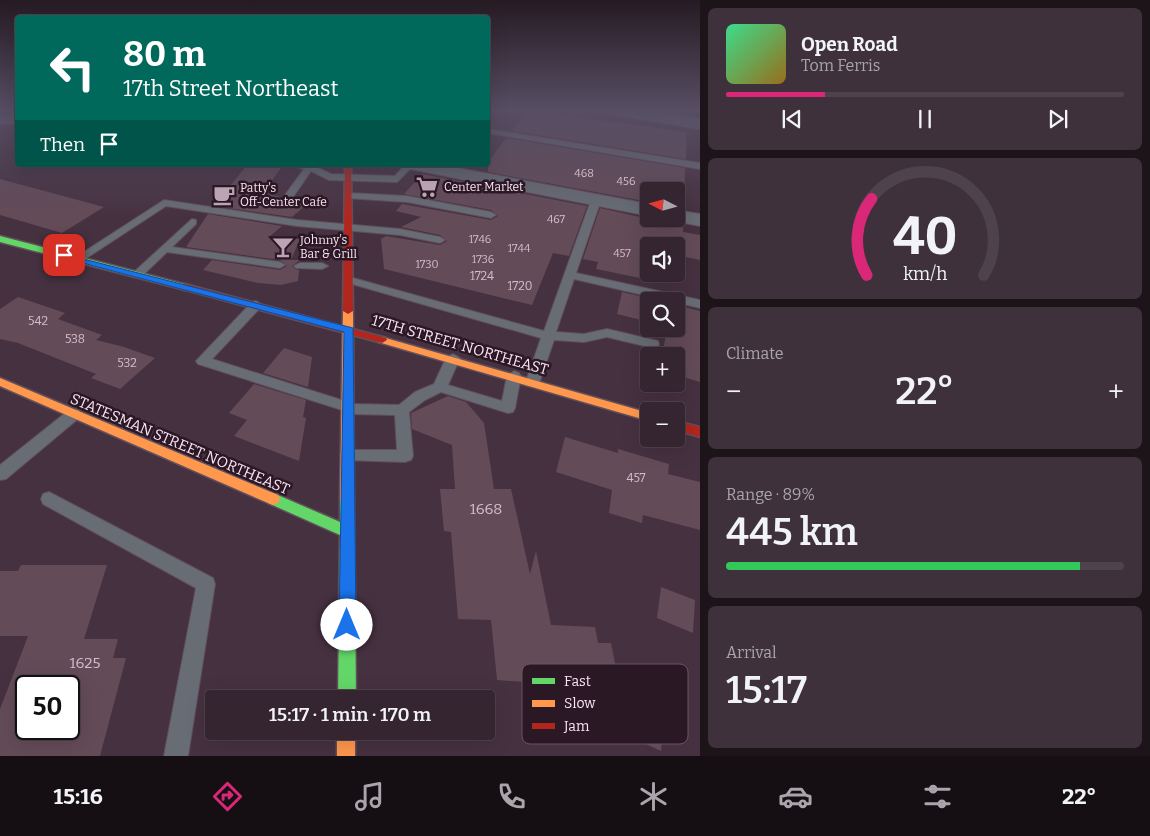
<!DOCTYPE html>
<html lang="en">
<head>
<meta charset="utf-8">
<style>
	:root { --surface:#342530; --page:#3f313c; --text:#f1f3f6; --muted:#a9a5ab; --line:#4e424c; --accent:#db2777 }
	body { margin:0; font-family:Bitter,serif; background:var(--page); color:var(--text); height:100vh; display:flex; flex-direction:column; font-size:19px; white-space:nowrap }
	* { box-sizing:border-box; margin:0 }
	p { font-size:16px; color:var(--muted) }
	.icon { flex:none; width:28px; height:28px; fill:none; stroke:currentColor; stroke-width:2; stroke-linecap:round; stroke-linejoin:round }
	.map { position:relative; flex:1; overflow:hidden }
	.panel { display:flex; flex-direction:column; gap:8px; padding:8px; background:#1d141a; width:450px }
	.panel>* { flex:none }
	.hud { position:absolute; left:15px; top:15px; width:475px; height:152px; border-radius:5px; box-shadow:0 5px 20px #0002,0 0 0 1px var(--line); background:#00695c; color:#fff; overflow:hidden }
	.needle { width:32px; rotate:276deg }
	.tools { position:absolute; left:640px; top:182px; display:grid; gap:10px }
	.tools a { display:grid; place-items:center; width:45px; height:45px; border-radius:5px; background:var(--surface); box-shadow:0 5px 20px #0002,0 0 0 1px var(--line); font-size:25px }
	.speed { position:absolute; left:15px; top:675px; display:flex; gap:10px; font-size:25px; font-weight:700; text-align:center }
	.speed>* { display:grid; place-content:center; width:65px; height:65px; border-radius:50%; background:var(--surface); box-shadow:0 5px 20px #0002,0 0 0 1px var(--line); line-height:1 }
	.speed .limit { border:2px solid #111; border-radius:8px; background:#fff; color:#111 }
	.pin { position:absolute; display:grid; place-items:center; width:42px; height:42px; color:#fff; margin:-21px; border-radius:10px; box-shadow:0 2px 8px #0006 }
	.me { position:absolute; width:55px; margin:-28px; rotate:0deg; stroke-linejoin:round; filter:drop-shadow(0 0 4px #0008) }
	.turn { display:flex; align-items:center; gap:18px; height:105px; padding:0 25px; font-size:22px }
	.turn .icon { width:65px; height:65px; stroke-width:2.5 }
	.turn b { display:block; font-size:35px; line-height:42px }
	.then { display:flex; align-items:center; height:48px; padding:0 25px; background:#0003; gap:10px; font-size:19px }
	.big { font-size:38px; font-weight:600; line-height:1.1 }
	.panel .card { flex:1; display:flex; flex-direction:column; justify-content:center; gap:8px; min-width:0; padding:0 18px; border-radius:8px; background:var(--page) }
	.panel .dial { align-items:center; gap:0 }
	.dial svg { height:130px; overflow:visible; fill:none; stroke:var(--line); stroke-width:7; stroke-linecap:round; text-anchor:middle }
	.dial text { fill:var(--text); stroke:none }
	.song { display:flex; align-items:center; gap:15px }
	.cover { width:60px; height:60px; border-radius:8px; background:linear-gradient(135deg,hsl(150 70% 55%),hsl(40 70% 35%)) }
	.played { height:5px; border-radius:2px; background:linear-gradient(90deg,var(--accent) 25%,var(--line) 25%) }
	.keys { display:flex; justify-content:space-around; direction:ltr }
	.heat { display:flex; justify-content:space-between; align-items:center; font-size:28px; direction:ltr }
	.charge { height:8px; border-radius:4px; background:linear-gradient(90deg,#34c759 89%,var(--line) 0) }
	.trip { position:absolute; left:205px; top:690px; width:290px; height:50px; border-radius:5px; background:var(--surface); box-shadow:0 5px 20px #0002,0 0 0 1px var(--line); font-weight:600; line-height:50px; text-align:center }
	.dock { display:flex; height:80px; justify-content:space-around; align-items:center; background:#150f13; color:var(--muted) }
	.dock .icon { width:35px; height:35px }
	.dock .on { color:var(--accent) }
	.dock b { font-size:22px; color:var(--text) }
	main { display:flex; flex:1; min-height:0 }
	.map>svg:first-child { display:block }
	.building { fill:#644b58; fill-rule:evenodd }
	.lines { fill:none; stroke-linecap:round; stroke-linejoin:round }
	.lane-casing { stroke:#614f5c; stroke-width:2 }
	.street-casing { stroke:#614f5c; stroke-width:2 }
	.fast-casing { stroke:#614f5c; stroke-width:3 }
	.slow-casing { stroke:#614f5c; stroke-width:3 }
	.jam-casing { stroke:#614f5c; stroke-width:3 }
	.lane { fill:#686d75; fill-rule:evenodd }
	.street { fill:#686d75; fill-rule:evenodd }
	.fast { fill:#63d668; fill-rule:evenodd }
	.slow { fill:#ff974d; fill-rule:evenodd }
	.jam { fill:#b3261e; fill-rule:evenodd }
	.route { fill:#1a73e8; stroke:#114b97 }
	.labels { text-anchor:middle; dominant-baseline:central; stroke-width:5; stroke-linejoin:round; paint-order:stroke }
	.far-number-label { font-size:11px; fill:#d6bccc }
	.far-poi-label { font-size:12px; fill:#fce2f3; stroke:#2a1825; text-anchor:start }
	.number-label { font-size:12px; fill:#d6bccc }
	.street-label { font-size:15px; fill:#fce2f3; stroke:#2a1825 }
	.near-number-label { font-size:15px; fill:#d6bccc }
	.key { fill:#2a1825; stroke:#695563; stroke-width:1 }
	.key-label { font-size:14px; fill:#fce2f3 }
</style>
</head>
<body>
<main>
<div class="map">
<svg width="700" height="756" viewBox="0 0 700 756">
	<rect width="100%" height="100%" fill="#463140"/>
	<g class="building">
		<path d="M527,111L687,132L686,159L512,131Z"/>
		<path d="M506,138L685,168L684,209L676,208V191H649V202L488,172V162Z"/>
		<path d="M247,165H283L263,193L308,203L292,217L214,206L228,185L230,186Z"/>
		<path d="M422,174L587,206L569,256L553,253L532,305L384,269L381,239L386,236L440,245L447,241L440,235L401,227L421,217L396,211L402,204L491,220L498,216L491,210L404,194Z"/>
		<path d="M0,179L104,207L62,233L0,215Z"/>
		<path d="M600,208L649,219H668L669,222L683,225V232L700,235V260L676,255V246H649V250L644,249L640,278L596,269L598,262L583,259Z"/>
		<path d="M208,214L282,226L269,237L300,239L291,260H300L292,266L295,269L299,270L298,281L281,285L258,283L203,270L212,260L280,270L287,266L280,260L186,247Z"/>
		<path d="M622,292L661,301H649V322L617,314Z"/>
		<path d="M18,297L65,313L58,319L102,335L96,340L124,347L155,358L120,389L91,378L96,374L18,343L0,339V309Z"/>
		<path d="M676,305L700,311V382L676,375V356H662L667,329H676Z"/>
		<path d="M284,348L312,357L308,387L263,373Z"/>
		<path d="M254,384L306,400L303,417L306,418L299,461L234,436L247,420L229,413Z"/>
		<path d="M448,396L466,402L484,423L494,489H511L530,574L536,551L551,625L595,627L598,643H611L616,668L666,689L661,751L635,739L640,690L497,680L491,620L458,619L451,532L444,531L440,489H455L452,445L412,429L411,413Z"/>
		<path d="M565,437L618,453V449L669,464L668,474L700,482V530L643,515L642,523L609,513L612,490L556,472Z"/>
		<path d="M21,565H107L84,639H118L113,658H126L100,756H0V709L28,636H0V571H18ZM26,686H69V729H26Z"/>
		<path d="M661,587L695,600L693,633L657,618Z"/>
	</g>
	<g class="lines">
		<g class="lane-casing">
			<g id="lane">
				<path d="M488,129L700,163V169L488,133Z"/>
				<path d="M291,165H312L331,174L395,176L405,165H414L397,182L329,180L311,171L293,197L290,198L285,195L304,169Z"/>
				<path d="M349,193L407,196L491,212L496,215L491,218L407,202L346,198L344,196Z"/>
				<path d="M596,197L601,200L576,273L700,300V308L574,279L556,332L584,334L607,329L658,341L659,344L658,347L653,348L607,337L584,342L554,340L540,381L533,386L526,381L541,338L345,282L343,280L345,278H353L544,331L591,200Z"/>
				<path d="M164,200L297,220L400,229L440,237L445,240L440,243L400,235L297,226L166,206L82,261L78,262L73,259Z"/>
				<path d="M192,219L196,220V224L172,247L280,262L285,265L280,268L167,252L142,276H134V272Z"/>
				<path d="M300,263H322L328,266L322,269L296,268L294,266Z"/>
				<path d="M256,301L262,305L260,308L212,359L354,404L399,405L415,392L434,384L446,358L453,354L460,358L448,385L502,401L507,376L514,371L519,373L521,376L515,408L513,412L508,413L441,392L425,400L409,412L413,456L411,460L405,462L342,460L340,456L342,452L348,450H397L395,415L349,414L342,410L198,364L196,361L252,302Z"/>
				<path d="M74,409L79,410L81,414L79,418L6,479L0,480V465L69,410Z"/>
				<path d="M49,492L213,578L215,584L188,756H164L196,588L43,504L41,499L43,494Z"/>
			</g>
		</g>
		<g class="street-casing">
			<g id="street">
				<path d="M608,111H645L700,119V129L615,115Z"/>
				<rect x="0" y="116" width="18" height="8"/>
				<path d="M406,165H442L649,204V216L415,170L409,169Z"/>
				<path d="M676,210L700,214V226L669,220L676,219Z"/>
			</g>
		</g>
		<g class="fast-casing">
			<g id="fast">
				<path d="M0,236L188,285L190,287L185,290L0,242Z"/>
				<path d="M273,493L340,522V499L342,495L347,493L352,495L354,499L356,699H338L340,535L268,503L266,499L268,495Z"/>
			</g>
		</g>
		<g class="slow-casing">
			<g id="slow">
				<path d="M348,308L353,311L354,499L352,503L347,505L342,503L340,499L343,311Z"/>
				<path d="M382,337L649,413V421L378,342L377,340L378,338Z"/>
				<path d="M0,378L278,495L280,499L278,503L273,505L268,503L0,386Z"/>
				<rect x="337" y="731" width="18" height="25"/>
			</g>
		</g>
		<g class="jam-casing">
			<g id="jam">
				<path d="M345,165H351L353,311L348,314L343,311Z"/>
				<path d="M185,284L386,338L387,340L382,343L182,289V285Z"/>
				<path d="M676,421L700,427V437L676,430Z"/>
			</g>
		</g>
		<use href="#lane" class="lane"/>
		<use href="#street" class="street"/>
		<use href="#fast" class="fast"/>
		<use href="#slow" class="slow"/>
		<use href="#jam" class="jam"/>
	</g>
	<linearGradient id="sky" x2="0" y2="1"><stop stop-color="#261b23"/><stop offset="0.51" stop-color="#574e64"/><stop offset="1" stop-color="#574e64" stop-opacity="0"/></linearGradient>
	<rect width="700" height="217" fill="url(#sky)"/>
	<path class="route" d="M60,253L353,328L356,625L353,631L347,633L342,631L339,625L344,332L60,257Z"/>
	<defs>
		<g id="supermarket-bare" transform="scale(1.725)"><path d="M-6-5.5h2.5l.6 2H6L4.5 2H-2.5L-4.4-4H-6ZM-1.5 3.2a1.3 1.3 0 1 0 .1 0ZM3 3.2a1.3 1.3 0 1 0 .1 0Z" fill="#bca4b4" stroke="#2a1825" stroke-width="2.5" paint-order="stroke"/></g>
		<g id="cafe-bare" transform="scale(1.725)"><path d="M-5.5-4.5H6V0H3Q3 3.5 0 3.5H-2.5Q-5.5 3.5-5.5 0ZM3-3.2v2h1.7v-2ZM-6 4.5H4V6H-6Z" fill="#bca4b4" stroke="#2a1825" stroke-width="2.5" paint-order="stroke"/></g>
		<g id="bar-bare" transform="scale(1.725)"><path d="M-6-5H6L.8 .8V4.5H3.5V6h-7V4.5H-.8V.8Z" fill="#bca4b4" stroke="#2a1825" stroke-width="2.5" paint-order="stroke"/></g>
	</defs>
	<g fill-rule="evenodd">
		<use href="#supermarket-bare" x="427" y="187"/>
		<use href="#cafe-bare" x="224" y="195"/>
		<use href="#bar-bare" x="283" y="247"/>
	</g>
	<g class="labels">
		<g class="far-number-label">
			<text x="584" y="173">468</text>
			<text x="626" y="181">456</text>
			<text x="556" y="219">467</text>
			<text x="480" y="239">1746</text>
			<text x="519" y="248">1744</text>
			<text x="622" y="253">457</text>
			<text x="483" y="259">1736</text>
			<text x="427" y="264">1730</text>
		</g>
		<g class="far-poi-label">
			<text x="444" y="187">Center Market</text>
			<text x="240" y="188">Patty's<tspan x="240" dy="14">Off-Center Cafe</tspan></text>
			<text x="300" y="240">Johnny's<tspan x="300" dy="14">Bar &amp; Grill</tspan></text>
		</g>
		<g class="number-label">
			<text x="482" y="276">1724</text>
			<text x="520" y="286">1720</text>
			<text x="38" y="321">542</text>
			<text x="75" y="339">538</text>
			<text x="127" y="363">532</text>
			<text x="636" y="478">457</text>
		</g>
		<g class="street-label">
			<text transform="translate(460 345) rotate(16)">17TH STREET NORTHEAST</text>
			<text transform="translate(180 444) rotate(23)">STATESMAN STREET NORTHEAST</text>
		</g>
		<g class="near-number-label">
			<text x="486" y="509">1668</text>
			<text x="85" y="663">1625</text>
		</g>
	</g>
	<rect x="522" y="664" width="166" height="80" rx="8" class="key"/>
	<rect x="532" y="678" width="23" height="6" fill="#63d668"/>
	<rect x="532" y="700" width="23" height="7" fill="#ff974d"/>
	<rect x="532" y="723" width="23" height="6" fill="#b3261e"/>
	<g class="key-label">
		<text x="564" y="686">Fast</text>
		<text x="564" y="708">Slow</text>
		<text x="564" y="731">Jam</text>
	</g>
</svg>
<div class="tools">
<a><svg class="needle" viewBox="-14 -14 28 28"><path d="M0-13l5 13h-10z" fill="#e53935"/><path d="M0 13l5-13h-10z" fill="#a9a5ab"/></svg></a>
<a><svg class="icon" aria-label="sound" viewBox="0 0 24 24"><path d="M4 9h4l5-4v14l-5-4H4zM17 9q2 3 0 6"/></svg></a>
<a><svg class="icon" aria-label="search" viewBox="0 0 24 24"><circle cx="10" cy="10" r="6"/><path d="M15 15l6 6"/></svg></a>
<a>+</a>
<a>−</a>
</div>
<div class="speed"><div class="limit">50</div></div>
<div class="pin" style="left:64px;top:255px;background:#d93025"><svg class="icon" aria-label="arrive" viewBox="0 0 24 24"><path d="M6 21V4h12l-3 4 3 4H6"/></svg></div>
<svg class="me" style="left:347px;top:625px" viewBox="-20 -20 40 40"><circle r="19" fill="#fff"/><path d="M0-13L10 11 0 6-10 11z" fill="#1a73e8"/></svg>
<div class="trip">15:17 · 1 min · 170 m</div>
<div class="hud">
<div class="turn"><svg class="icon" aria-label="left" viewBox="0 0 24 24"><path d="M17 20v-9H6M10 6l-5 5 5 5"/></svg><div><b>80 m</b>17th Street Northeast</div></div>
<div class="then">Then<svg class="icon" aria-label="arrive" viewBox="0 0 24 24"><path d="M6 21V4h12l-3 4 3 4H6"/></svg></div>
</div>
</div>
<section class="panel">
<div class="card">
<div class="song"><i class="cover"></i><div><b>Open Road</b><p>Tom Ferris</p></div></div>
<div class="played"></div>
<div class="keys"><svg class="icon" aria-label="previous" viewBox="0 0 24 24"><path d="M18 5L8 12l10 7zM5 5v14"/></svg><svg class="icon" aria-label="pause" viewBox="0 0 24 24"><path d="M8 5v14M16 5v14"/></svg><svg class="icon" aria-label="next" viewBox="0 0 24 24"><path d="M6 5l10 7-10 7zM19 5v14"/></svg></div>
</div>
<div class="card dial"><svg viewBox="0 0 100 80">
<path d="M14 69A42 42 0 1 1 86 69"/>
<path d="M14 69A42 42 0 0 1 17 22" stroke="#db2777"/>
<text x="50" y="56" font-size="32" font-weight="700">40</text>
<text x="50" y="72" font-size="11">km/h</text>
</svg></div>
<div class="card"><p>Climate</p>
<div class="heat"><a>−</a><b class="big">22°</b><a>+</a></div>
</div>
<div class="card"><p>Range · 89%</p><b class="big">445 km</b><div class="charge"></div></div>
<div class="card"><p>Arrival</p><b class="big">15:17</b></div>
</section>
</main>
<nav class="dock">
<b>15:16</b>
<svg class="icon on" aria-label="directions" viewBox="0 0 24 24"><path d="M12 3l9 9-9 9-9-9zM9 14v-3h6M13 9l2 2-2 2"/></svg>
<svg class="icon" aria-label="music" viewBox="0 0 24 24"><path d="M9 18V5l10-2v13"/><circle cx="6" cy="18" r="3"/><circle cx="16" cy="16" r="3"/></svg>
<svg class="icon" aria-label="phone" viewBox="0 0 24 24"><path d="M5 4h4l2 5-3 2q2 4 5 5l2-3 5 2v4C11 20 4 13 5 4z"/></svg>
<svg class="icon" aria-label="climate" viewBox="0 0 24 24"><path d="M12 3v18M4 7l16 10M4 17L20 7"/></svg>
<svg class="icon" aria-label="car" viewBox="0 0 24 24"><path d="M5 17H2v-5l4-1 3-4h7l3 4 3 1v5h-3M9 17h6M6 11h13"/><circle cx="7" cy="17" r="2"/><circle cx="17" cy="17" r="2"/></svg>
<svg class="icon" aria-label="filters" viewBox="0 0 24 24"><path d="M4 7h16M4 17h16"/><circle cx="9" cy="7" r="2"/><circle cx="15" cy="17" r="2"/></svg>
<b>22°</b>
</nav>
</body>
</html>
